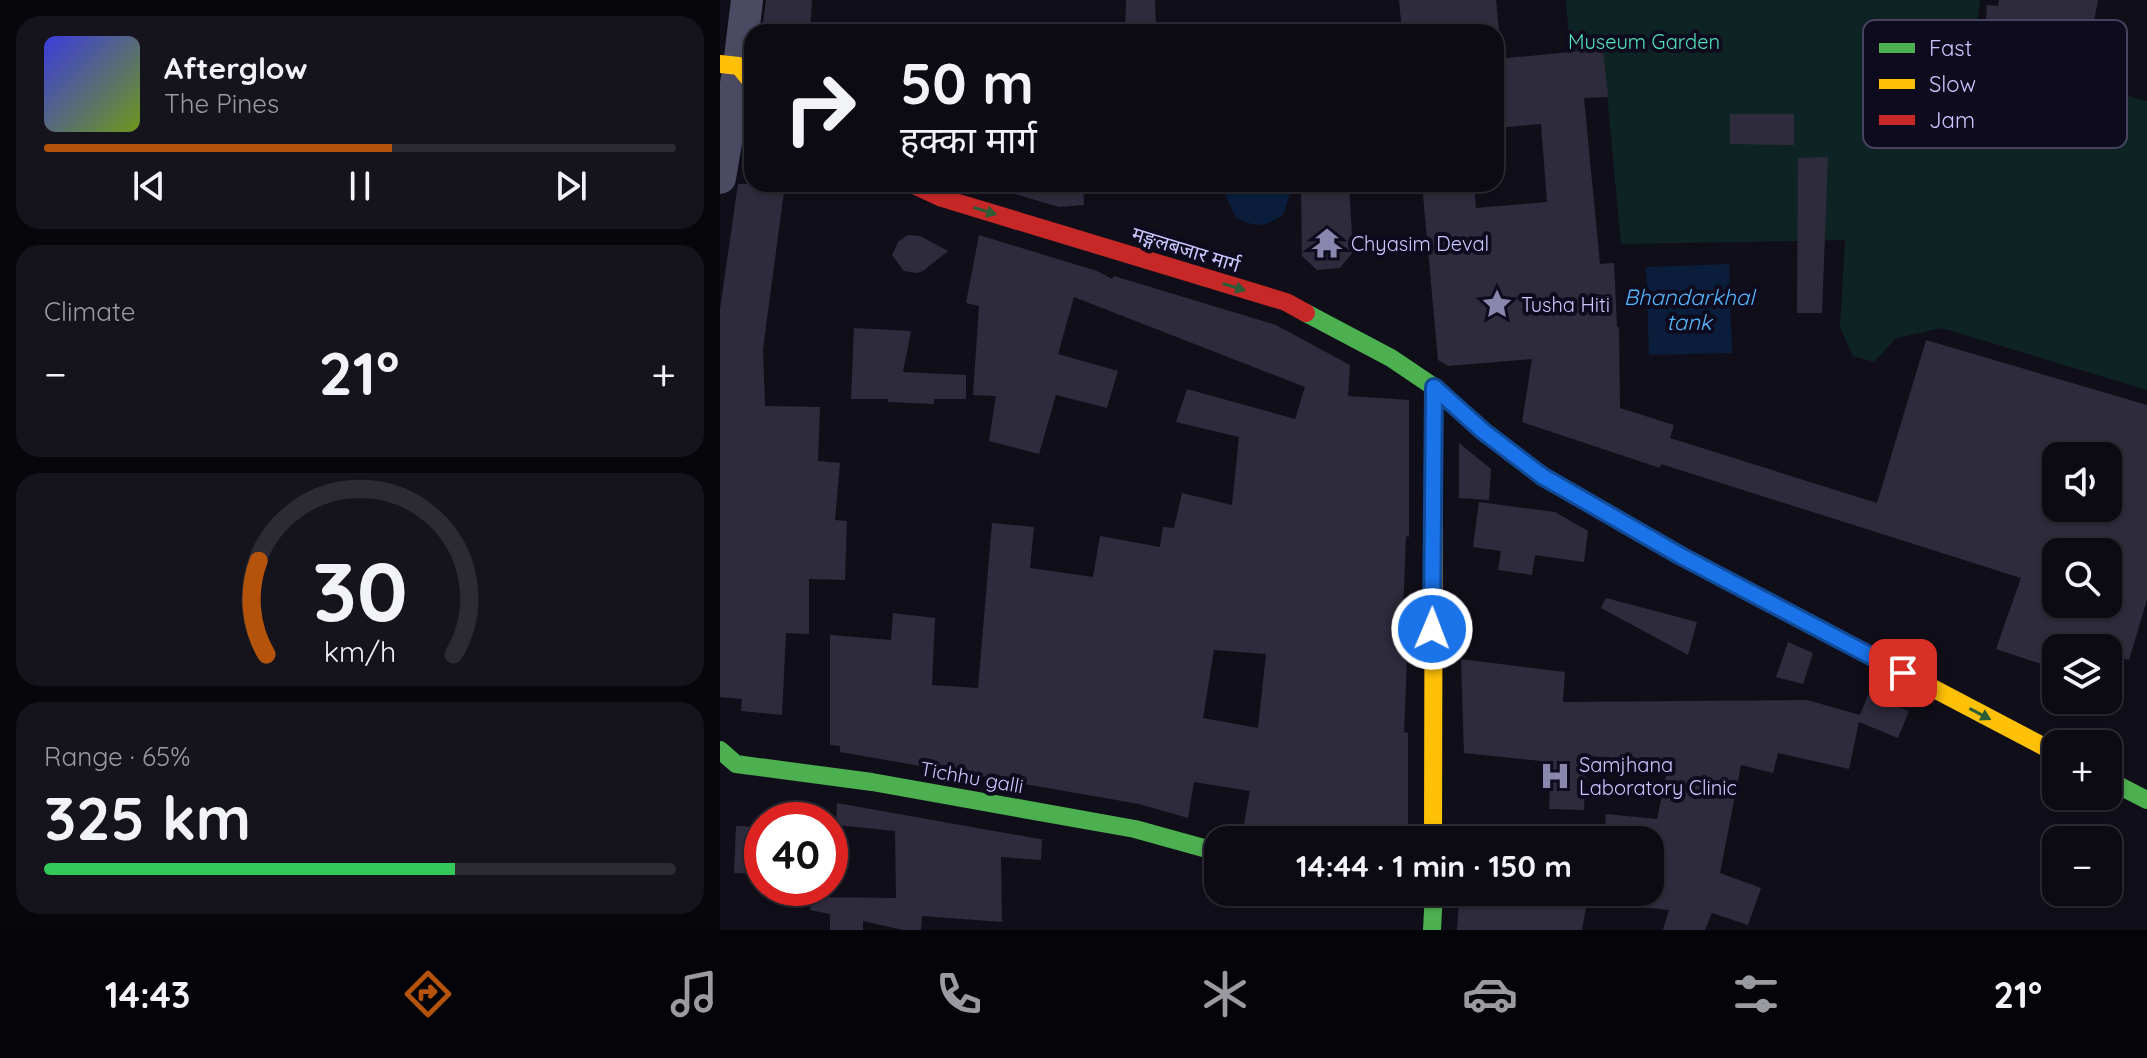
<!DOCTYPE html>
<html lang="en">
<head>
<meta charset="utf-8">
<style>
	:root { --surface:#0c0b13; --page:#15141c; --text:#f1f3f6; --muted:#9a9ba0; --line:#2c2b33; --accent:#b45309 }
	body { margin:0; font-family:Quicksand,"Noto Sans Devanagari",sans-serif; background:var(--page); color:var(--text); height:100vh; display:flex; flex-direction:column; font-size:30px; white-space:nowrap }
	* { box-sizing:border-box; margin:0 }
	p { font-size:26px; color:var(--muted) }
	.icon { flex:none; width:44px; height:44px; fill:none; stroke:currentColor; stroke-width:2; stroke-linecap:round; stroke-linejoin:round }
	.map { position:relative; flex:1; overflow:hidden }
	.side { display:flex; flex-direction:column; gap:16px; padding:16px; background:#07060a; width:720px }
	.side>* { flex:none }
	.hud { position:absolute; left:24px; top:24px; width:760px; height:168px; border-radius:24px; box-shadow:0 2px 6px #0004,0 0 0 2px var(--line); background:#0c0b13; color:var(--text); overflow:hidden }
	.tools { position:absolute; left:1322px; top:442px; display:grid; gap:16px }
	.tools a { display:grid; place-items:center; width:80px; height:80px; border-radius:16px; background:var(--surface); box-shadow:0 2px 6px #0004,0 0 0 2px var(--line); font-size:40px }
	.speed { position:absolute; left:24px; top:802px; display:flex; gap:16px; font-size:40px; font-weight:700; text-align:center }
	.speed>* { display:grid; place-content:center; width:104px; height:104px; border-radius:50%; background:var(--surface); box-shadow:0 2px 6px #0004,0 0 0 2px var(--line); line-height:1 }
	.speed .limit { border:12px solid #d22; background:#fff; color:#111 }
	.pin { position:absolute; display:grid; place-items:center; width:68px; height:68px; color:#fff; margin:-34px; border-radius:16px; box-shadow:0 4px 12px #0006 }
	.me { position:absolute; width:88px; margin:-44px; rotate:1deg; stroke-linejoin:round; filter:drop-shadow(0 0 6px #0008) }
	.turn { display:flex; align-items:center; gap:28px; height:168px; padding:0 24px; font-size:36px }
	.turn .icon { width:104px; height:104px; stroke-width:2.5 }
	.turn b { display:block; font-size:56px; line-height:68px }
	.big { font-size:60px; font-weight:700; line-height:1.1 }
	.side .card { flex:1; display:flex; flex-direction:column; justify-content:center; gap:12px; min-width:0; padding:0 28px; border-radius:24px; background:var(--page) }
	.side .dial { align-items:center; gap:0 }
	.dial svg { height:208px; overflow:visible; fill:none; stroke:var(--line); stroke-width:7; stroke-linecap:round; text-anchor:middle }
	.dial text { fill:var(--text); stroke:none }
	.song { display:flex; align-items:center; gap:24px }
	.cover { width:96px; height:96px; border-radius:12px; background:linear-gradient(135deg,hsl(240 70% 55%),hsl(80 70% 35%)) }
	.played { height:8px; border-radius:4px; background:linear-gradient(90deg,var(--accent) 55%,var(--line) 55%) }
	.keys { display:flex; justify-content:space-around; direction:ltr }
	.heat { display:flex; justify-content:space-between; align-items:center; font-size:44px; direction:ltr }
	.charge { height:12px; border-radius:6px; background:linear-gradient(90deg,#34c759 65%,var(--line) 0) }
	.trip { position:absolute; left:484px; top:826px; width:460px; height:80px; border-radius:24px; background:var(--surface); box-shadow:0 2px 6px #0004,0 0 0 2px var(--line); font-weight:700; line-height:80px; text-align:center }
	.menu { display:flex; height:128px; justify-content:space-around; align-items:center; background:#050408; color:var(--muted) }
	.menu .icon { width:56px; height:56px }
	.menu .current { color:var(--accent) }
	.menu b { font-size:36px; color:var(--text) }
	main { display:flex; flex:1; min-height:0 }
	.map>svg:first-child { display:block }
	.green { fill:#0e2424 }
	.water { fill:#0a1d3b }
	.building { fill:#2e2b3d; fill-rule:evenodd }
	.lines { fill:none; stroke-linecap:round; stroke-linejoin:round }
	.street { stroke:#4a4a62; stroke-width:32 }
	.fast { stroke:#4caf50; stroke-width:18 }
	.slow { stroke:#ffc107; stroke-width:18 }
	.jam { stroke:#c62828; stroke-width:18 }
	.oneway { fill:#2c5d36 }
	.route-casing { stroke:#114b97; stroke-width:20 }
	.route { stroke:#1a73e8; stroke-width:14 }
	.labels { text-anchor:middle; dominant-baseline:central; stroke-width:8; stroke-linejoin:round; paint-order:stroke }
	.park-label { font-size:20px; fill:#50e2b9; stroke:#0d0b1d }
	.poi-label { font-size:20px; fill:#ccc7ff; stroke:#0d0b1d; text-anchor:start }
	.street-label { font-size:20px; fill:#ccc7ff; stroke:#0d0b1d }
	.water-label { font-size:22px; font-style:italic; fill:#55b6ff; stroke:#0d0b1d }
	.key { fill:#0d0b1d; stroke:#464361; stroke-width:2 }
	.key-label { font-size:22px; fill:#ccc7ff }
</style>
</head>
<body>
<main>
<section class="side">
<div class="card">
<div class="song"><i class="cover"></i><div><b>Afterglow</b><p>The Pines</p></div></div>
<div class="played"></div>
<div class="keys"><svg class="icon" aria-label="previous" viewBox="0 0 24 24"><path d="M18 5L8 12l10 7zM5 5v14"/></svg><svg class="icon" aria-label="pause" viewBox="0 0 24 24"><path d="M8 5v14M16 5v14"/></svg><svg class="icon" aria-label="next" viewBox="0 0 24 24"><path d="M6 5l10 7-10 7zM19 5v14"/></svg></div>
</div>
<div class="card"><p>Climate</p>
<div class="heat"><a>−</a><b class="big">21°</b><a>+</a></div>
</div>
<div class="card dial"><svg viewBox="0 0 100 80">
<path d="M14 69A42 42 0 1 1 86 69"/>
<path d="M14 69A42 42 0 0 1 11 33" stroke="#b45309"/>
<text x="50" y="56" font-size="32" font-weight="700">30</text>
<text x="50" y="72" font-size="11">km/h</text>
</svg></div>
<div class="card"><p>Range · 65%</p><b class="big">325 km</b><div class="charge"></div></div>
</section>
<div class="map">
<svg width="1427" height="930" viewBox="0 0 1427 930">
	<rect width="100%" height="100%" fill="#100f19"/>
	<path class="green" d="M846,0H1260L1254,44L1315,54L1313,72L1427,101V390L1222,328L1176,338L1154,362L1133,356L1120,327L1125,240L901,244L883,50L850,52Z"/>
	<g class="water">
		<path d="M511,184H567L570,193L564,214C545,228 536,227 516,218L506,197Z"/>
		<path d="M1009,264L1012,353L929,355L926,267Z"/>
	</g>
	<g class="building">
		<path d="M46,0H92L90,32L42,31Z"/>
		<path d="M406,0H435L436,32H405Z"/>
		<path d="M679,0H776L779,32H682Z"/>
		<path d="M1279,0H1378L1365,69L1337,64L1339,54L1264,47L1267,5L1278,6Z"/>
		<path d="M883,49L888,97L864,98L880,264L894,263L897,327H899L900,408L954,425L950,438L1157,503L1206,340L1427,405V600L1409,660L1388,653V648H1336V669L1276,649L1301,578L941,464L940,468L802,422L812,359L728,366L718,360L702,184H754L756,208L827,202L821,124L776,128V59ZM1336,456H1388V508H1336ZM1336,552H1388V604H1336Z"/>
		<path d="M1010,114H1074V145L1010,144Z"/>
		<path d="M1108,157L1102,313H1077L1078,158Z"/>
		<path d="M18,184H65L43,349L45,406L100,407L98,461L120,463L115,520L127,521L125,580L89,579V634L66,633L62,715L21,711L22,699L0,697V309Z"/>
		<path d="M262,184H363L364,205L339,207Z"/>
		<path d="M581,184H629L633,252L620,268L597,270L582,256Z"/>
		<path d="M188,235L200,236L228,251L203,271L197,273L184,271L172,255L178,242Z"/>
		<path d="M259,235L377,271L392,279L394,276L556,325L630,365L628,396L689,400V537L686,536L682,637H688L684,732L688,733V840H521L530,791L474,782L468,818L419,804L120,752V746L110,745V635L171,640L173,613L215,618L212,685L258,688L272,523L314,527L310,568L373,577L380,536L440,547L443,527L454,528L462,493L512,505L519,437L456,422L467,389L575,419L585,387L354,297L338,354L398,371L387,408L336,395L319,454L269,441L276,396L253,395L259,306L246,303ZM494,650L546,654L538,728L483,718Z"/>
		<path d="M134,328L191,331L183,372L246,375V399H214V404L168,402V399H131Z"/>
		<path d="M739,443L771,469L769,500L739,498Z"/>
		<path d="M759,502L835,512L868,531L864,562L815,555L812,575L778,570L781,551L753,547Z"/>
		<path d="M886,598L977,622L968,655L881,608Z"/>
		<path d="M1068,642L1093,653L1083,684L1056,677Z"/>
		<path d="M741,659L845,672L843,702L1087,700L1140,715L1148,695L1189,711L1178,738L1139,722L1129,769L1058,753L1053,773L1021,765L1000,873L1041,888L1028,925L992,913L985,930H943L949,910L877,903L878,892H930V840H884L886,814L937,819L949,761L866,756L864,810L829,809L831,762L744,753Z"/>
		<path d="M117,803L325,840H322L321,860L281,857L282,922L202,916L201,930H183L143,921V930H110V914L90,910L92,897L176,898L175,831L116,825Z"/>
		<path d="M16,826L42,827V874L14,873Z"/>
		<path d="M759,892H869L862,930H737L739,901L758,904Z"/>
	</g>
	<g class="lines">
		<path class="street" d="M0,178L19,66L27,0"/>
		<g class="fast">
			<path d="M586,313L671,358L714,387L763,431L822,476L952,551"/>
			<path d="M0,750L16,764L152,782L415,829L498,852"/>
			<path d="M1388,780L1427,800"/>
			<path d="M712,930L714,892"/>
		</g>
		<g class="slow">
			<path d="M0,64L19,66L32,82"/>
			<path d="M952,551L1336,753"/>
			<path d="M713,840L714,387"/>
		</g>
		<path class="jam" d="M192,184L222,198L566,302L586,313"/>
	</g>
	<defs><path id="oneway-solid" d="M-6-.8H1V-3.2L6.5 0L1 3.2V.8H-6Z" transform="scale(2)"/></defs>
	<g class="oneway">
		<use href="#oneway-solid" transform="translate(265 211) rotate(17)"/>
		<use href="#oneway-solid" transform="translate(514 287) rotate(17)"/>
		<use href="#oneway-solid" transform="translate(1260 714) rotate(28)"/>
	</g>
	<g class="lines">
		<g class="route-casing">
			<path id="route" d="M712,629L714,387L763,431L822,476L961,556L1183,673"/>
		</g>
		<use href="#route" class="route"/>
	</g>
	<defs>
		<g id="temple-bare" transform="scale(2.4)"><path d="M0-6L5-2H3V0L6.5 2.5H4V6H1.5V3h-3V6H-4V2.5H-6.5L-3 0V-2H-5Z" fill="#8a87ae" stroke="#0d0b1d" stroke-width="2.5" paint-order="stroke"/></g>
		<g id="sight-bare" transform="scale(2.4)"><path d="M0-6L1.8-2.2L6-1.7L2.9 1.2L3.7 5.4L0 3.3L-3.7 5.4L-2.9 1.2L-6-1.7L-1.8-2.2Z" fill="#8a87ae" stroke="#0d0b1d" stroke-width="2.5" paint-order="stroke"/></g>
		<g id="hospital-bare" transform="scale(2.4)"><path d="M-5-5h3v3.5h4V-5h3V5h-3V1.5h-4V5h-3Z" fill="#8a87ae" stroke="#0d0b1d" stroke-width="2.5" paint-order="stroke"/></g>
	</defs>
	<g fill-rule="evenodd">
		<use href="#temple-bare" x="607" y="243"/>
		<use href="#sight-bare" x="777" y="304"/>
		<use href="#hospital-bare" x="835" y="776"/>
	</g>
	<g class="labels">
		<g class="park-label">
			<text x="924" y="41">Museum Garden</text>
		</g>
		<g class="poi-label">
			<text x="631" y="243">Chyasim Deval</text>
			<text x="801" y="304">Tusha Hiti</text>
			<text x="859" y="764">Samjhana<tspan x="859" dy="23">Laboratory Clinic</tspan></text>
		</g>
		<g class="street-label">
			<text transform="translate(466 249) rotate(17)">मङ्गलबजार मार्ग</text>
			<text transform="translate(252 777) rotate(10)">Tichhu galli</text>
		</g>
		<g class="water-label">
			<text x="969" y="297">Bhandarkhal<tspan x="969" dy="25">tank</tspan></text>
		</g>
	</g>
	<rect x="1143" y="20" width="264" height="128" rx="12" class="key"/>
	<rect x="1159" y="43" width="36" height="10" fill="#4caf50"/>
	<rect x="1159" y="79" width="36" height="10" fill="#ffc107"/>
	<rect x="1159" y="115" width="36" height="10" fill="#c62828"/>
	<g class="key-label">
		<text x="1209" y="56">Fast</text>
		<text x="1209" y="92">Slow</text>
		<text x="1209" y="128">Jam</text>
	</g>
</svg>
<div class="tools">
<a><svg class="icon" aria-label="sound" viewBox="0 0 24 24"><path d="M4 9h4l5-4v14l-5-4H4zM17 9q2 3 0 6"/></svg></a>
<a><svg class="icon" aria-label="search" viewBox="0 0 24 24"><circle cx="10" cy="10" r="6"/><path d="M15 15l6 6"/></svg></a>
<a><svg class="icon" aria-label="layers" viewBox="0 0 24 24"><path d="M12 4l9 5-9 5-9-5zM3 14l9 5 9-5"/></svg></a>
<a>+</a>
<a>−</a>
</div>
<div class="speed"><div class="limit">40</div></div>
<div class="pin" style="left:1183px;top:673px;background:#d93025"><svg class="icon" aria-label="arrive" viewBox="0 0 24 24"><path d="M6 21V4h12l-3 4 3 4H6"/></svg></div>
<svg class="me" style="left:712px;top:629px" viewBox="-20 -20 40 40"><circle r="17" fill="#1a73e8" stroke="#fff" stroke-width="3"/><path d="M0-11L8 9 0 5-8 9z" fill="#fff"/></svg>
<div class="trip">14:44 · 1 min · 150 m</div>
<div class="hud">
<div class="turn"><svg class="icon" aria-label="right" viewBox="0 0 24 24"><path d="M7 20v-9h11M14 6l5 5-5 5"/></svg><div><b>50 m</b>हक्का मार्ग</div></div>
</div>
</div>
</main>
<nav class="menu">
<b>14:43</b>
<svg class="icon current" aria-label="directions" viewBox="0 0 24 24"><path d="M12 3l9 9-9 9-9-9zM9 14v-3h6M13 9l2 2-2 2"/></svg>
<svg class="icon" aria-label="music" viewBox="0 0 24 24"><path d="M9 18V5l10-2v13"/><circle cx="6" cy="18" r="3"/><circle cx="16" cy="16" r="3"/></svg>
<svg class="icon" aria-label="phone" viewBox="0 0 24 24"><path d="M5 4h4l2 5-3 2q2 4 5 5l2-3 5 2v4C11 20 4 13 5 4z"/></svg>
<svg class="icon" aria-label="climate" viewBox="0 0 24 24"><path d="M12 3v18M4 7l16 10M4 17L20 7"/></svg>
<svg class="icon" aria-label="car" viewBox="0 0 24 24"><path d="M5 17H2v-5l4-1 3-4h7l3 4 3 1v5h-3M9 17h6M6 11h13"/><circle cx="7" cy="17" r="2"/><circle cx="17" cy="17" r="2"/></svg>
<svg class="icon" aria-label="filters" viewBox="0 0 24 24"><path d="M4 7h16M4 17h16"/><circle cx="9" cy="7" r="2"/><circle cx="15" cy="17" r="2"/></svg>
<b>21°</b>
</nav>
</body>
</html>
